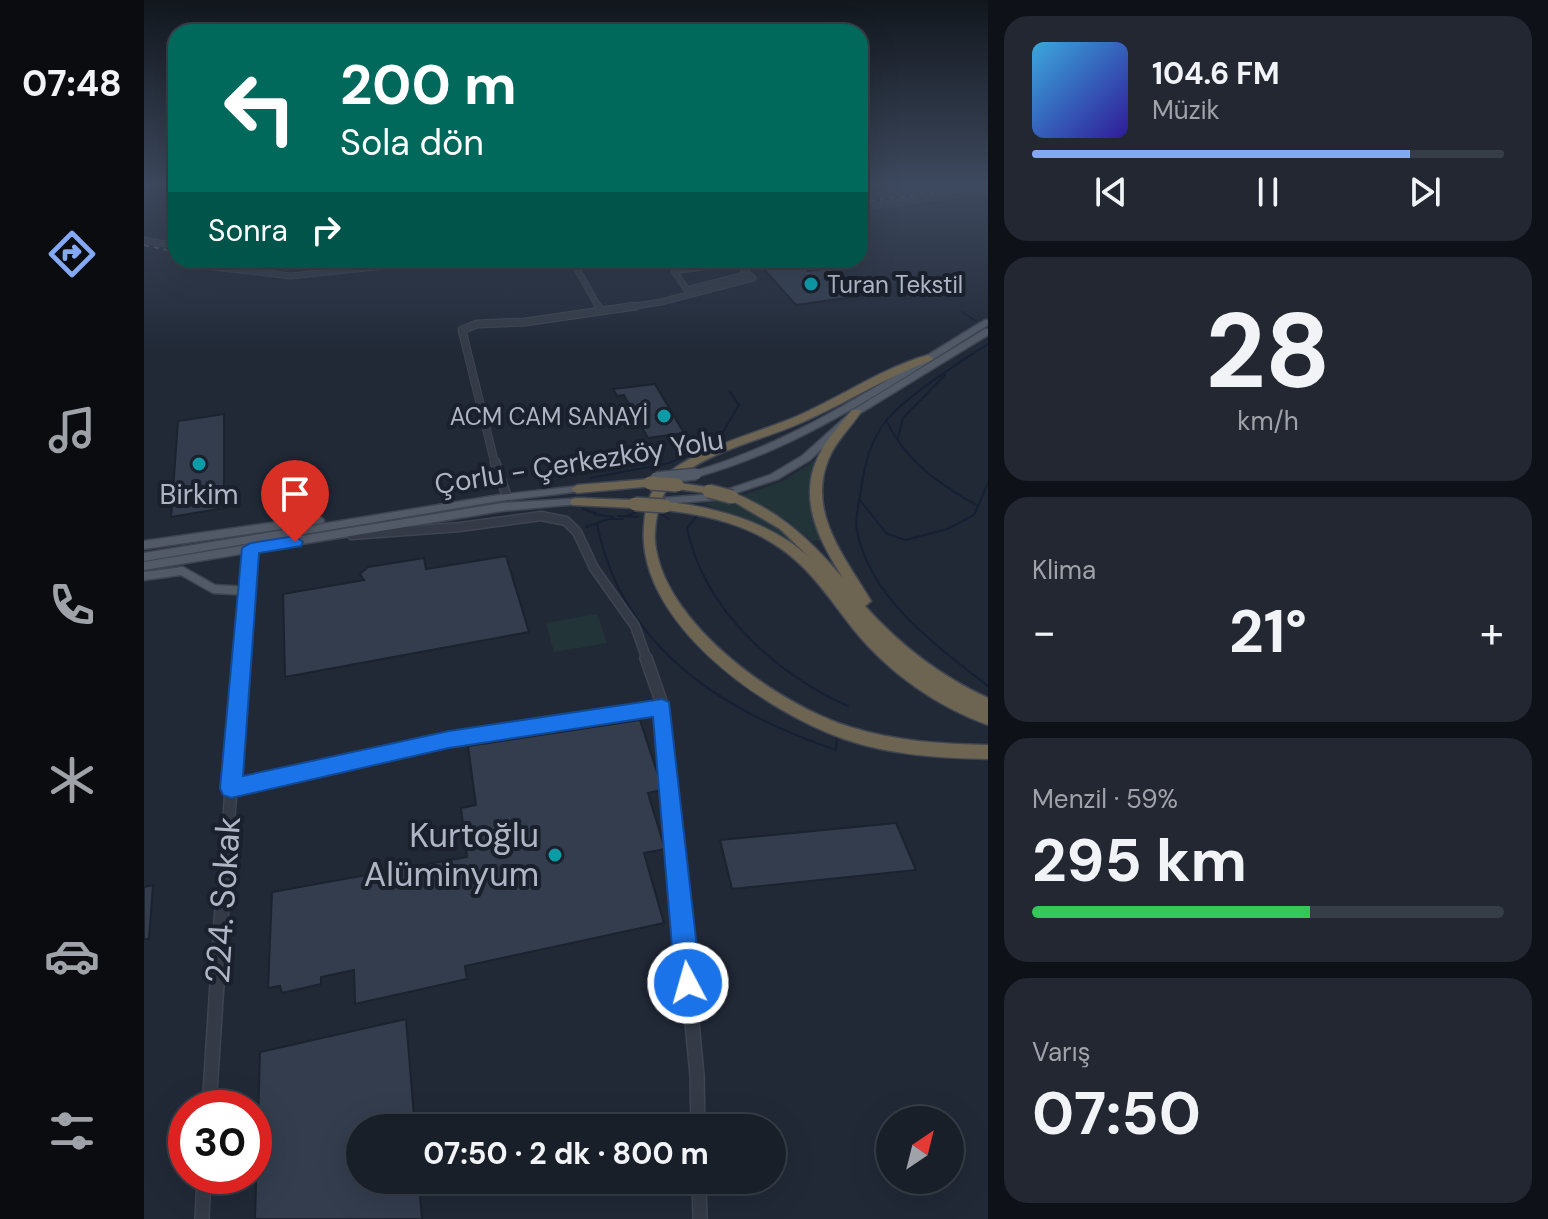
<!DOCTYPE html>
<html lang="tr">
<head>
<meta charset="utf-8">
<style>
	:root { --surface:#191f29; --page:#222731; --text:#f1f3f6; --muted:#9fa2a8; --line:#373d46; --accent:#84a8f4 }
	body { margin:0; font-family:"DM Sans",sans-serif; background:var(--page); color:var(--text); height:100vh; display:flex; flex-direction:column; font-size:30px; white-space:nowrap }
	* { box-sizing:border-box; margin:0 }
	p { font-size:26px; color:var(--muted) }
	.icon { flex:none; width:44px; height:44px; fill:none; stroke:currentColor; stroke-width:2; stroke-linecap:round; stroke-linejoin:round }
	.map { position:relative; flex:1; overflow:hidden }
	.details { display:flex; flex-direction:column; gap:16px; padding:16px; background:#0e1117; width:560px }
	.details>* { flex:none }
	.guide { position:absolute; left:24px; top:24px; width:700px; height:244px; border-radius:24px; box-shadow:0 8px 32px #0002,0 0 0 2px var(--line); background:#00695c; color:#fff; overflow:hidden }
	.needle { width:52px; rotate:35deg }
	.buttons { position:absolute; left:732px; top:1106px; display:grid; gap:16px }
	.buttons a { display:grid; place-items:center; width:88px; height:88px; border-radius:50%; background:var(--surface); box-shadow:0 8px 32px #0002,0 0 0 2px var(--line); font-size:40px }
	.speed { position:absolute; left:24px; top:1090px; display:flex; gap:16px; font-size:40px; font-weight:700; text-align:center }
	.speed>* { display:grid; place-content:center; width:104px; height:104px; border-radius:50%; background:var(--surface); box-shadow:0 8px 32px #0002,0 0 0 2px var(--line); line-height:1 }
	.speed .limit { border:12px solid #d22; background:#fff; color:#111 }
	.pin { position:absolute; display:grid; place-items:center; width:68px; height:68px; color:#fff; margin:-82px -34px; border-radius:50% 50% 50% 0; rotate:-45deg; box-shadow:0 0 8px #0007 }
	.pin .icon { rotate:45deg }
	.me { position:absolute; width:88px; margin:-44px; rotate:354deg; stroke-linejoin:round; filter:drop-shadow(0 0 6px #0008) }
	.turn { display:flex; align-items:center; gap:28px; height:168px; padding:0 40px; font-size:36px }
	.turn .icon { width:104px; height:104px; stroke-width:2.5 }
	.turn b { display:block; font-size:56px; line-height:68px }
	.then { display:flex; align-items:center; height:76px; padding:0 40px; background:#0003; gap:16px; font-size:30px }
	.big { font-size:60px; font-weight:700; line-height:1.1 }
	.details .widget { flex:1; display:flex; flex-direction:column; justify-content:center; gap:12px; min-width:0; padding:0 28px; border-radius:24px; background:var(--page) }
	.details .dial { align-items:center; gap:0 }
	.dial b { font-size:104px; line-height:1 }
	.song { display:flex; align-items:center; gap:24px }
	.cover { width:96px; height:96px; border-radius:12px; background:linear-gradient(135deg,hsl(200 70% 55%),hsl(250 70% 35%)) }
	.played { height:8px; border-radius:4px; background:linear-gradient(90deg,var(--accent) 80%,var(--line) 80%) }
	.keys { display:flex; justify-content:space-around; direction:ltr }
	.heat { display:flex; justify-content:space-between; align-items:center; font-size:44px; direction:ltr }
	.charge { height:12px; border-radius:6px; background:linear-gradient(90deg,#34c759 59%,var(--line) 0) }
	.trip { position:absolute; left:202px; top:1114px; width:440px; height:80px; border-radius:40px; background:var(--surface); box-shadow:0 8px 32px #0002,0 0 0 2px var(--line); font-weight:700; line-height:80px; text-align:center }
	main { display:flex; flex:1; min-height:0 }
	.dock { display:flex; flex-direction:column; width:144px; justify-content:space-around; align-items:center; background:#0a0c10; color:var(--muted) }
	.dock .icon { width:56px; height:56px }
	.dock .active { color:var(--accent) }
	.dock b { font-size:36px; color:var(--text) }
	.map>svg:first-child { display:block }
	.green { fill:#233438 }
	.lines { fill:none; stroke-linecap:round; stroke-linejoin:round }
	.stream { stroke:#152033; stroke-width:2 }
	.building { fill:#333d4e; stroke:#1c222e; stroke-width:2 }
	.minor-far4-casing { stroke:#3e4451; stroke-width:7 }
	.minor-far3-casing { stroke:#3e4451; stroke-width:9 }
	.minor-far2-casing { stroke:#3e4451; stroke-width:11 }
	.minor-far1-casing { stroke:#3e4451; stroke-width:14 }
	.minor-casing { stroke:#3e4451; stroke-width:16 }
	.major-casing { stroke:#3e4451; stroke-width:3 }
	.highway-casing { stroke:#3f4552; stroke-width:3 }
	.minor-far4 { stroke:#343b47; stroke-width:5 }
	.minor-far3 { stroke:#343b47; stroke-width:7 }
	.minor-far2 { stroke:#343b47; stroke-width:8 }
	.minor-far1 { stroke:#343b47; stroke-width:11 }
	.minor { stroke:#343b47; stroke-width:13 }
	.major { fill:#525a67; fill-rule:evenodd }
	.highway { fill:#6d6451; fill-rule:evenodd }
	.rail { stroke:#565f6e; stroke-width:2; stroke-dasharray:5 5; stroke-linecap:butt }
	.major-bridge-casing { stroke:#3e4451; stroke-width:14; stroke-linecap:butt }
	.highway-bridge-casing { stroke:#3f4552; stroke-width:16; stroke-linecap:butt }
	.major-bridge { stroke:#525a67; stroke-width:11 }
	.highway-bridge { stroke:#6d6451; stroke-width:13 }
	.route { fill:#1a73e8; stroke:#114b97; stroke-width:2 }
	.culture-dot { fill:#0f9aa8; stroke:#1a202c; stroke-width:3 }
	.labels { text-anchor:middle; dominant-baseline:central; stroke-width:8; stroke-linejoin:round; paint-order:stroke }
	.far-poi-label { font-size:24px; fill:#afb5c4; stroke:#1a202c; text-anchor:start }
	.street-label { font-size:28px; fill:#afb5c4; stroke:#1a202c }
	.poi-label { font-size:28px; fill:#afb5c4; stroke:#1a202c }
	.near-poi-label { font-size:34px; fill:#afb5c4; stroke:#1a202c; text-anchor:end }
	.near-street-label { font-size:34px; fill:#afb5c4; stroke:#1a202c }
</style>
</head>
<body>
<main>
<nav class="dock">
<b>07:48</b>
<svg class="icon active" aria-label="directions" viewBox="0 0 24 24"><path d="M12 3l9 9-9 9-9-9zM9 14v-3h6M13 9l2 2-2 2"/></svg>
<svg class="icon" aria-label="music" viewBox="0 0 24 24"><path d="M9 18V5l10-2v13"/><circle cx="6" cy="18" r="3"/><circle cx="16" cy="16" r="3"/></svg>
<svg class="icon" aria-label="phone" viewBox="0 0 24 24"><path d="M5 4h4l2 5-3 2q2 4 5 5l2-3 5 2v4C11 20 4 13 5 4z"/></svg>
<svg class="icon" aria-label="climate" viewBox="0 0 24 24"><path d="M12 3v18M4 7l16 10M4 17L20 7"/></svg>
<svg class="icon" aria-label="car" viewBox="0 0 24 24"><path d="M5 17H2v-5l4-1 3-4h7l3 4 3 1v5h-3M9 17h6M6 11h13"/><circle cx="7" cy="17" r="2"/><circle cx="17" cy="17" r="2"/></svg>
<svg class="icon" aria-label="filters" viewBox="0 0 24 24"><path d="M4 7h16M4 17h16"/><circle cx="9" cy="7" r="2"/><circle cx="15" cy="17" r="2"/></svg>
</nav>
<div class="map">
<svg width="844" height="1219" viewBox="0 0 844 1219">
	<rect width="100%" height="100%" fill="#212937"/>
	<g class="green">
		<path d="M670,461L665,494L678,540L668,541L643,520L598,496L641,480Z"/>
		<path d="M581,499L634,525L673,564L622,528L561,504Z"/>
		<path d="M453,614L463,643L410,652L402,623Z"/>
	</g>
	<g class="lines">
		<g class="stream">
			<path d="M818,312L832,321"/>
			<path d="M844,344C818,360 760,398 742,421C726,441 721,464 717,489C716,501 710,518 713,531C726,599 793,646 844,686"/>
			<path d="M742,420C761,461 795,484 834,506"/>
			<path d="M754,438L759,418L801,375"/>
			<path d="M447,478L525,463L573,442L595,405L586,392"/>
			<path d="M715,499L743,534L762,540L803,529L830,515L844,483"/>
			<path d="M439,509L452,513"/>
			<path d="M512,511L525,519"/>
			<path d="M450,514L469,517"/>
			<path d="M554,515L543,528C560,610 632,674 704,706"/>
			<path d="M474,516L494,517"/>
			<path d="M483,516L495,511"/>
			<path d="M453,524C478,649 580,712 692,750L693,736"/>
			<path d="M442,527L464,519H479"/>
		</g>
	</g>
	<g class="building">
		<path d="M612,260H655L664,271L687,268L717,296L652,305Z"/>
		<path d="M511,384L540,433L504,438L480,395L473,396L469,389Z"/>
		<path d="M80,414V508L27,517L34,421Z"/>
		<path d="M362,556L385,632L141,677L139,594L220,580L216,574L224,567L280,558L282,569Z"/>
		<path d="M496,720L516,781L517,790L504,793L521,849L500,853L520,923L321,966L323,979L211,1004L210,970L177,977V984L138,993L136,986L124,988L128,892L323,857L317,808L332,805L324,746Z"/>
		<path d="M752,823L772,870L588,889L576,840Z"/>
		<path d="M9,885L5,939H0V887Z"/>
		<path d="M262,1019L271,1128H216V1180H275L278,1219H111L116,1052Z"/>
	</g>
	<g class="lines">
		<g class="minor-far4-casing">
			<g id="minor-far4">
				<path d="M716,197L834,183"/>
				<path d="M716,207L844,191"/>
				<path d="M0,240L32,246"/>
				<path d="M428,260L455,308"/>
				<path d="M37,263L147,276L297,260"/>
				<path d="M478,308L517,302L609,278L592,262L530,271L543,290L604,274"/>
			</g>
		</g>
		<g class="minor-far3-casing">
			<g id="minor-far3">
				<path d="M454,306L456,310"/>
				<path d="M351,464L318,330L333,324L381,322L492,306"/>
			</g>
		</g>
		<g class="minor-far2-casing">
			<g id="minor-far2">
				<path d="M351,462L363,497"/>
				<path d="M208,535L316,527L397,516L422,521L433,532L450,568L491,626L503,660"/>
				<path d="M97,660L107,548"/>
			</g>
		</g>
		<g class="minor-far1-casing">
			<g id="minor-far1">
				<path d="M502,658L517,701L537,908"/>
				<path d="M87,788L305,740L518,708"/>
				<path d="M78,908L97,658"/>
			</g>
		</g>
		<g class="minor-casing">
			<g id="minor">
				<path d="M537,906L553,1075L554,1128"/>
				<path d="M65,1108L78,906"/>
				<path d="M555,1180L556,1219"/>
				<path d="M58,1219L60,1176"/>
			</g>
		</g>
		<g class="major-casing">
			<g id="major">
				<path d="M841,320H844V325C750,383 659,448 552,477L547,474L548,472C656,441 746,377 841,320Z"/>
				<path d="M841,329H844V335L715,414L666,460L634,479L571,500L518,504L513,501L518,498L570,494L626,475L658,456L709,410Z"/>
				<path d="M443,485L448,488L447,490L355,501L0,561V553L355,495Z"/>
				<path d="M441,498L446,501L445,503L358,511L0,570V562L358,503Z"/>
				<path d="M175,516L180,520L179,523L0,549V541Z"/>
				<path d="M39,567L71,585L104,587L110,591L104,595L69,593L37,575L0,580V572Z"/>
			</g>
		</g>
		<g class="highway-casing">
			<g id="highway">
				<path d="M784,355L789,358L788,360C742,377 702,403 659,422C617,441 564,450 529,482L569,488L571,491L569,494L533,489L529,488L528,483L522,490L515,505C524,500 536,504 546,505C590,513 635,528 668,560L636,529L582,497L584,494C593,493 599,497 607,501C645,519 672,547 699,578C675,541 653,498 675,455C683,438 697,424 708,410H716L717,412C707,427 692,441 685,458C662,512 701,557 727,601L721,606C756,645 796,676 844,698V725C792,706 745,673 710,630C687,601 667,569 636,548C602,524 562,515 521,510L515,506C512,519 509,536 512,549C525,627 635,705 706,727C750,741 797,744 844,745V759C795,758 746,755 700,739C620,711 492,622 500,526C501,512 503,498 512,486C538,450 617,433 658,414C700,395 739,368 784,355Z"/>
				<path d="M506,479L510,480L512,483L510,486L433,493L427,489L433,485Z"/>
				<path d="M432,498L491,500L497,504L491,508L428,505L426,502L428,499Z"/>
			</g>
		</g>
		<use href="#minor-far4" class="minor-far4"/>
		<use href="#minor-far3" class="minor-far3"/>
		<use href="#minor-far2" class="minor-far2"/>
		<use href="#minor-far1" class="minor-far1"/>
		<use href="#minor" class="minor"/>
		<use href="#major" class="major"/>
		<use href="#highway" class="highway"/>
		<g class="rail">
			<path d="M716,202L844,186"/>
			<path d="M0,245L32,252"/>
			<path d="M94,260H227"/>
		</g>
		<g class="major-bridge-casing">
			<path id="major-bridge" d="M512,478L552,474"/>
		</g>
		<g class="highway-bridge-casing">
			<g id="highway-bridge">
				<path d="M506,483L533,485"/>
				<path d="M565,491L588,497"/>
				<path d="M491,504L521,506"/>
			</g>
		</g>
		<use href="#major-bridge" class="major-bridge"/>
		<use href="#highway-bridge" class="highway-bridge"/>
	</g>
	<linearGradient id="sky" x2="0" y2="1"><stop stop-color="#12171e"/><stop offset="0.52" stop-color="#3d495e"/><stop offset="1" stop-color="#3d495e" stop-opacity="0"/></linearGradient>
	<rect width="844" height="354" fill="url(#sky)"/>
	<path class="route" d="M151,536L159,542L157,546L115,553L99,776L305,731L518,699L525,702L557,983L553,992L544,996L535,992L531,983L509,717L305,748L87,798L79,795L76,788L98,548L107,543Z"/>
	<g class="culture-dot">
		<circle cx="667" cy="284" r="8"/>
		<circle cx="520" cy="416" r="8"/>
		<circle cx="55" cy="464" r="8"/>
		<circle cx="411" cy="855" r="8"/>
	</g>
	<g class="labels">
		<g class="far-poi-label">
			<text x="683" y="284">Turan Tekstil</text>
			<text x="504" y="416" text-anchor="end">ACM CAM SANAYİ</text>
		</g>
		<g class="street-label">
			<text transform="translate(435 462) rotate(-9)">Çorlu - Çerkezköy Yolu</text>
		</g>
		<g class="poi-label">
			<text x="55" y="494">Birkim</text>
		</g>
		<g class="near-poi-label">
			<text x="395" y="835">Kurtoğlu<tspan x="395" dy="39">Alüminyum</tspan></text>
		</g>
		<g class="near-street-label">
			<text transform="translate(79 900) rotate(-86)">224. Sokak</text>
		</g>
	</g>
</svg>
<div class="buttons">
<a><svg class="needle" viewBox="-14 -14 28 28"><path d="M0-13l5 13h-10z" fill="#e53935"/><path d="M0 13l5-13h-10z" fill="#9fa2a8"/></svg></a>
</div>
<div class="speed"><div class="limit">30</div></div>
<div class="pin" style="left:151px;top:542px;background:#d93025"><svg class="icon" aria-label="arrive" viewBox="0 0 24 24"><path d="M6 21V4h12l-3 4 3 4H6"/></svg></div>
<svg class="me" style="left:544px;top:983px" viewBox="-20 -20 40 40"><circle r="17" fill="#1a73e8" stroke="#fff" stroke-width="3"/><path d="M0-11L8 9 0 5-8 9z" fill="#fff"/></svg>
<div class="trip">07:50 · 2 dk · 800 m</div>
<div class="guide">
<div class="turn"><svg class="icon" aria-label="left" viewBox="0 0 24 24"><path d="M17 20v-9H6M10 6l-5 5 5 5"/></svg><div><b>200 m</b>Sola dön</div></div>
<div class="then">Sonra<svg class="icon" aria-label="right" viewBox="0 0 24 24"><path d="M7 20v-9h11M14 6l5 5-5 5"/></svg></div>
</div>
</div>
<section class="details">
<div class="widget">
<div class="song"><i class="cover"></i><div><b>104.6 FM</b><p>Müzik</p></div></div>
<div class="played"></div>
<div class="keys"><svg class="icon" aria-label="previous" viewBox="0 0 24 24"><path d="M18 5L8 12l10 7zM5 5v14"/></svg><svg class="icon" aria-label="pause" viewBox="0 0 24 24"><path d="M8 5v14M16 5v14"/></svg><svg class="icon" aria-label="next" viewBox="0 0 24 24"><path d="M6 5l10 7-10 7zM19 5v14"/></svg></div>
</div>
<div class="widget dial"><b>28</b><p>km/h</p></div>
<div class="widget"><p>Klima</p>
<div class="heat"><a>−</a><b class="big">21°</b><a>+</a></div>
</div>
<div class="widget"><p>Menzil · 59%</p><b class="big">295 km</b><div class="charge"></div></div>
<div class="widget"><p>Varış</p><b class="big">07:50</b></div>
</section>
</main>
</body>
</html>
